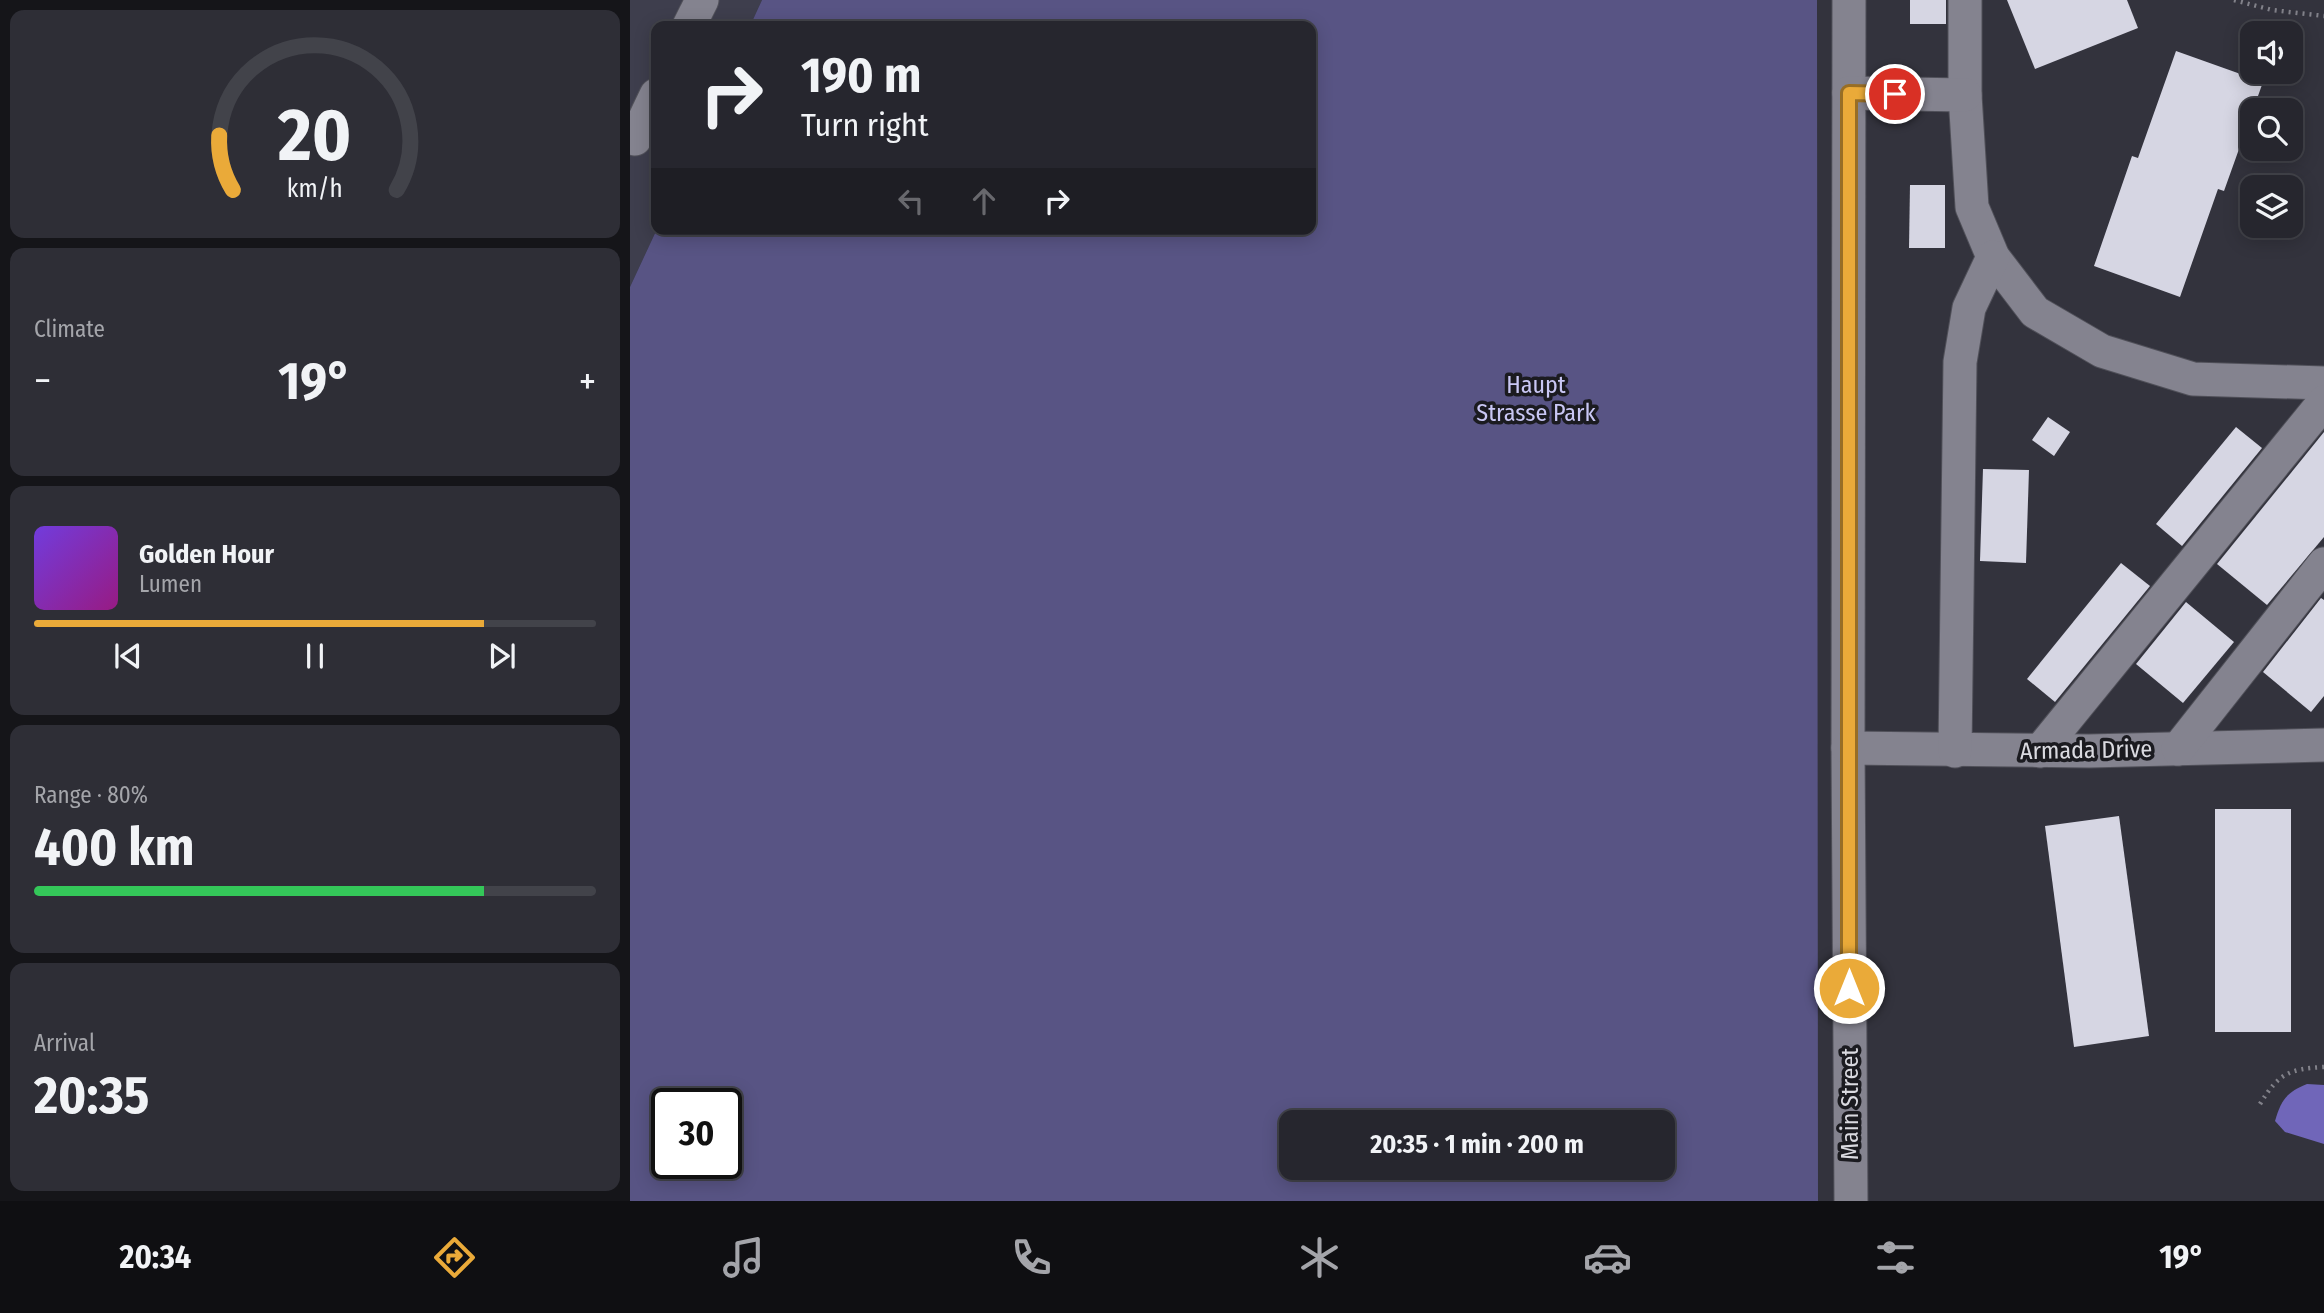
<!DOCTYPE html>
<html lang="en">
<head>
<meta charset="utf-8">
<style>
	:root { --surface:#26262e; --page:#2e2e36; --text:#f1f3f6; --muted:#a4a5aa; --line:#42434a; --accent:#eaaa39 }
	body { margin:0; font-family:"Fira Sans Condensed",sans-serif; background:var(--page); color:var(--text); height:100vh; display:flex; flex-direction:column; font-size:26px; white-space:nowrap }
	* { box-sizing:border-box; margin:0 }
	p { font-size:23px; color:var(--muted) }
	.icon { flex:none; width:38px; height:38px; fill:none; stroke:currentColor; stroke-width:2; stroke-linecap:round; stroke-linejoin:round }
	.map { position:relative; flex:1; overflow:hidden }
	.side { display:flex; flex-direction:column; gap:10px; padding:10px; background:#151519; width:630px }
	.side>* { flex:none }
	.top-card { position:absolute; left:21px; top:21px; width:665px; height:214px; border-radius:14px; box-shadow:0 4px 18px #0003,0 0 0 2px var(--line); background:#26262e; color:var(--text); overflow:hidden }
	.fabs { position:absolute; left:1610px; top:21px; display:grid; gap:14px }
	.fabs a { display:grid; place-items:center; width:63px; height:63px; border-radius:14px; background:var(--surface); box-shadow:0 4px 18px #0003,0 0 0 2px var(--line); font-size:35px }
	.speed { position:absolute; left:21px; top:1088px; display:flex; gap:14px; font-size:35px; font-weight:700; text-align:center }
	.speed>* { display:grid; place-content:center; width:91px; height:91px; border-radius:50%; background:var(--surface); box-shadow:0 4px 18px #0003,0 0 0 2px var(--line); line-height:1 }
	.speed .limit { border:4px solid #111; border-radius:10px; background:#fff; color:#111 }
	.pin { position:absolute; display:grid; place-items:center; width:60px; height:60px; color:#fff; margin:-30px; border:4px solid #fff; border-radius:50%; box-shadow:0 2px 7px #0007 }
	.me { position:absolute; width:77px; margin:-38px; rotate:0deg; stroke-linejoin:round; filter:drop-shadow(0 0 5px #0008) }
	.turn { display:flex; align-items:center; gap:24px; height:147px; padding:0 35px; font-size:32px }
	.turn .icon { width:91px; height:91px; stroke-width:2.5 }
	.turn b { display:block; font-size:49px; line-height:60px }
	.lanes { display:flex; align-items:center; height:66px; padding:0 35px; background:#0003; justify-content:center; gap:35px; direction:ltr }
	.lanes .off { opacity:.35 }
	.big { font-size:52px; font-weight:700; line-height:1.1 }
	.side .card { flex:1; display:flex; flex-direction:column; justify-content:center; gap:10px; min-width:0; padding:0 24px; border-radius:14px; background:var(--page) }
	.side .dial { align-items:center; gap:0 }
	.dial svg { height:182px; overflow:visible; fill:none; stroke:var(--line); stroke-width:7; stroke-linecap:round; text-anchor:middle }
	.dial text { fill:var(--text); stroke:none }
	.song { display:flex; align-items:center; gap:21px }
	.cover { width:84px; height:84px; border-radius:10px; background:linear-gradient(135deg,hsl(260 70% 55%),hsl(310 70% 35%)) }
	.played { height:7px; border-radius:4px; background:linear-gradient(90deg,var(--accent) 80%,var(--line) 80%) }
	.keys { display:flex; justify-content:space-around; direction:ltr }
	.heat { display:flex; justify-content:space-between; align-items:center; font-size:38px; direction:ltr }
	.charge { height:10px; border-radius:5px; background:linear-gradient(90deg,#34c759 80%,var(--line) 0) }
	.trip { position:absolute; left:649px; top:1110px; width:396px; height:70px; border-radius:14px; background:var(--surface); box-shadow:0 4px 18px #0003,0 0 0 2px var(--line); font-weight:700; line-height:70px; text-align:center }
	.dock { display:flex; height:112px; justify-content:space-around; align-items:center; background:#0f0f12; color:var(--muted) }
	.dock .icon { width:49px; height:49px }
	.dock .selected { color:var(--accent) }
	.dock b { font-size:32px; color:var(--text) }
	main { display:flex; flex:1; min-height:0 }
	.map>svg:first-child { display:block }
	.built { fill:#3e3e4d }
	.green { fill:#585484; fill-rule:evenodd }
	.water { fill:#7066b9 }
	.building { fill:#d6d6e3 }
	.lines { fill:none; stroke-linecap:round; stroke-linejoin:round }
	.minor-casing { stroke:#505059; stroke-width:35 }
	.path { stroke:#82828a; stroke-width:4.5; stroke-dasharray:2 5; stroke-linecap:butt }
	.minor { stroke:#84838f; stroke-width:33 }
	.route-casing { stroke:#986e25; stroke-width:18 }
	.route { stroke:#eaaa39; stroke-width:12 }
	.labels { text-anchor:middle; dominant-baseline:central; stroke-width:7; stroke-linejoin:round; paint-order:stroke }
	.park-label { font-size:24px; fill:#c9c7f4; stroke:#1b1b20 }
	.street-label { font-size:24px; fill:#dadae0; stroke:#1b1b20 }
</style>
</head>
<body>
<main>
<section class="side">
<div class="card dial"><svg viewBox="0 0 100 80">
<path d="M14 69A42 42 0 1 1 86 69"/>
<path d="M14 69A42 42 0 0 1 8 45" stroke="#eaaa39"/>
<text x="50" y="56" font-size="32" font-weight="700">20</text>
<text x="50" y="72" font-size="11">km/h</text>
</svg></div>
<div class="card"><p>Climate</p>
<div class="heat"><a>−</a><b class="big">19°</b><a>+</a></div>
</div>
<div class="card">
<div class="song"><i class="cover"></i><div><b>Golden Hour</b><p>Lumen</p></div></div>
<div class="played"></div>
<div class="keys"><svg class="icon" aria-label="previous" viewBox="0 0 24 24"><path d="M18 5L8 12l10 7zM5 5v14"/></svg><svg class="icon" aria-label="pause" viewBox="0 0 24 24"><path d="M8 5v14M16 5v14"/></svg><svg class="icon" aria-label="next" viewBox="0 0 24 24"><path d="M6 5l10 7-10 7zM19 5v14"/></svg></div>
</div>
<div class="card"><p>Range · 80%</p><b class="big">400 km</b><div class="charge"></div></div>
<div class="card"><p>Arrival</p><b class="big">20:35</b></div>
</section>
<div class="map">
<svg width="1694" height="1201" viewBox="0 0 1694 1201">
	<rect width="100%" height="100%" fill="#33333d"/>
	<path class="built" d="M0,0H132L120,26H26L27,229L0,287Z"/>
	<path class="green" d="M132,0H1187L1188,1201H0V287L27,229H681V26H120ZM37,1104H96V1164H37ZM662,1122H1032V1167H662Z"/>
	<path class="water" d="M1677,1084L1694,1085V1144L1655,1132L1645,1121C1651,1100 1657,1092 1677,1084Z"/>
	<g class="building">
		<rect x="1280" y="0" width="36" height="24"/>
		<path d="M1377,0H1497L1508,28L1405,69Z"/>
		<path d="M1546,51L1633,82L1594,191L1588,189L1550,297L1464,266L1502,156L1508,158Z"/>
		<path d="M1280,185H1315V248H1279Z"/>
		<path d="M1418,417L1440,432L1424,456L1402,440Z"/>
		<path d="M1606,427L1632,448L1552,546L1526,524Z"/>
		<path d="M1694,432V537L1637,605L1587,564Z"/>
		<path d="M1353,469L1399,470L1396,563L1350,561Z"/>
		<path d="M1491,563L1520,586L1425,702L1397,679Z"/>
		<path d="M1691,598L1694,600V696L1681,712L1633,672Z"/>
		<path d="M1556,602L1604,642L1553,703L1506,664Z"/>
		<rect x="1585" y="809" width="76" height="223"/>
		<path d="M1489,816L1519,1036L1444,1047L1415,826Z"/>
	</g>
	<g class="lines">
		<g class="minor-casing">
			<g id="minor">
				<path d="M1219,0L1218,748L1221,1201"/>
				<path d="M1335,0V95L1342,207L1363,257L1405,312L1472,351L1563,379L1694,383"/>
				<path d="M59,26L72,0"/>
				<path d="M1219,93L1335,95"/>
				<path d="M5,139L26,95"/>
				<path d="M1218,748L1459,751L1694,745"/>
				<path d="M1548,749L1694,564"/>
				<path d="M1325,751L1330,362L1339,308L1363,257"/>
				<path d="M1410,751L1694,402"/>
			</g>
		</g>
		<g class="path">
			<path d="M1604,0L1642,10L1694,16"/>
			<path d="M1630,1104C1649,1073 1659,1069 1694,1067"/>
		</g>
		<use href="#minor" class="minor"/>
	</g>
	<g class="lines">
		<g class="route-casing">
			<path id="route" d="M1219,988V93L1265,94"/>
		</g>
		<use href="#route" class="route"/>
	</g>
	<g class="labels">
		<g class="park-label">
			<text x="906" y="385">Haupt<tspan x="906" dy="28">Strasse Park</tspan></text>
		</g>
		<g class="street-label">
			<text transform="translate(1456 750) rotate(-1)">Armada Drive</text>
			<text transform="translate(1220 1104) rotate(-90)">Main Street</text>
		</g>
	</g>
</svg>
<div class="fabs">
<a><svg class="icon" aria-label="sound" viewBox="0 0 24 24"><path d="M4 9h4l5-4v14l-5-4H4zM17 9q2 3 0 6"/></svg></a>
<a><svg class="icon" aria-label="search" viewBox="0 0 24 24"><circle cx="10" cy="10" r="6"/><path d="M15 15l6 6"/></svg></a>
<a><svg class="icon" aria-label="layers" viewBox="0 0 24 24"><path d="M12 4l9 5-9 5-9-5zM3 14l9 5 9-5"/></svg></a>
</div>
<div class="speed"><div class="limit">30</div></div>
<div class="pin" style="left:1265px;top:94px;background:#d93025"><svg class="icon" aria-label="arrive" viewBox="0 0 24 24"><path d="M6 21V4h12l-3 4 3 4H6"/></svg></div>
<svg class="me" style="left:1219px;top:988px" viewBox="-20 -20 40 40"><circle r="17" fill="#eaaa39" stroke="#fff" stroke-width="3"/><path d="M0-11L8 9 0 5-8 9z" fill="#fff"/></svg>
<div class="trip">20:35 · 1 min · 200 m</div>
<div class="top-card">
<div class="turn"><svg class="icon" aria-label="right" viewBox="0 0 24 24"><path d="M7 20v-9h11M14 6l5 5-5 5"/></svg><div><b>190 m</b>Turn right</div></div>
<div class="lanes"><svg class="icon off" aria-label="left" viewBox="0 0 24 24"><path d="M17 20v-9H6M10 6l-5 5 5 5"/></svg><svg class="icon off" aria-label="ahead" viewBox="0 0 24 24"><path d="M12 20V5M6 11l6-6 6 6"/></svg><svg class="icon" aria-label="right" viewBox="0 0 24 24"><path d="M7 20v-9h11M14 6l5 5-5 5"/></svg></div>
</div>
</div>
</main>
<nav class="dock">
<b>20:34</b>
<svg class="icon selected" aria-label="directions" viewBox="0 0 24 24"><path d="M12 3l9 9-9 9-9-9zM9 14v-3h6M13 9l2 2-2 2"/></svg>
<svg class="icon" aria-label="music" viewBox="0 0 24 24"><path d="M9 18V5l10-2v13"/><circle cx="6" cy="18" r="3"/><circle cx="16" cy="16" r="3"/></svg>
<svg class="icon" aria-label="phone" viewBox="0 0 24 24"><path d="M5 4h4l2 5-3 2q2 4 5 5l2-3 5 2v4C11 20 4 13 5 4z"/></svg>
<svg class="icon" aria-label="climate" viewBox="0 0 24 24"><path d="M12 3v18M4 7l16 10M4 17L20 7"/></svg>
<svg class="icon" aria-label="car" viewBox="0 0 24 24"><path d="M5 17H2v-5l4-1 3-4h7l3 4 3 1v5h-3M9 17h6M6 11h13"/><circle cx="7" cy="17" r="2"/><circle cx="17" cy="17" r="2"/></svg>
<svg class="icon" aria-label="filters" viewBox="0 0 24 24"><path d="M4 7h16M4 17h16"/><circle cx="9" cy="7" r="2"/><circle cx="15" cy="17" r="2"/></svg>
<b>19°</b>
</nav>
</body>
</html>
